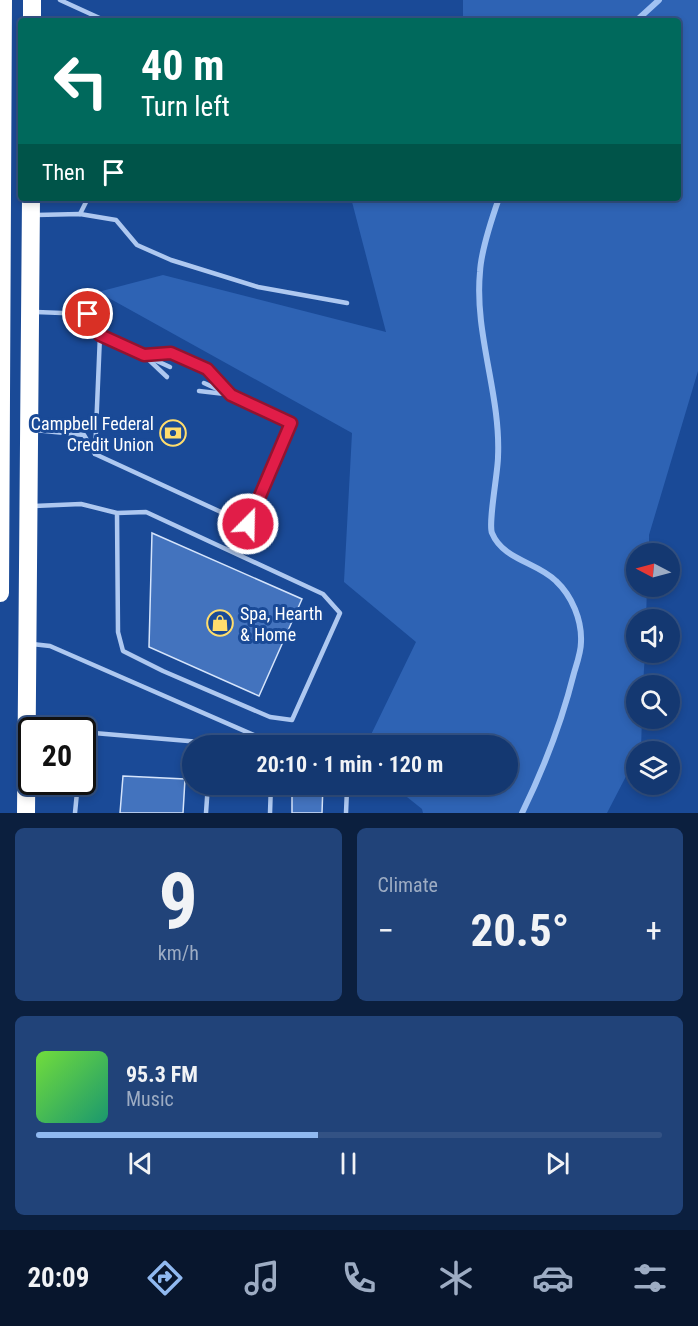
<!DOCTYPE html>
<html lang="en">
<head>
<meta charset="utf-8">
<style>
	:root { --surface:#143871; --page:#214379; --text:#f1f3f6; --muted:#9dacc3; --line:#335284; --accent:#90b9f0 }
	body { margin:0; font-family:"Roboto Condensed",sans-serif; background:var(--page); color:var(--text); height:100vh; display:flex; flex-direction:column; font-size:22px; white-space:nowrap }
	* { box-sizing:border-box; margin:0 }
	p { font-size:20px; color:var(--muted) }
	.icon { flex:none; width:33px; height:33px; fill:none; stroke:currentColor; stroke-width:2; stroke-linecap:round; stroke-linejoin:round }
	.map { position:relative; height:813px; overflow:hidden }
	.details { display:flex; flex-direction:column; gap:15px; padding:15px; background:#0b1f3e; flex:1 }
	.details>* { flex:none }
	.guide { position:absolute; left:18px; top:18px; width:663px; height:183px; border-radius:6px; box-shadow:0 3px 9px #0003,0 0 0 2px var(--line); background:#00695c; color:#fff; overflow:hidden }
	.needle { width:39px; rotate:276deg }
	.buttons { position:absolute; left:626px; top:543px; display:grid; gap:12px }
	.buttons a { display:grid; place-items:center; width:54px; height:54px; border-radius:50%; background:var(--surface); box-shadow:0 3px 9px #0003,0 0 0 2px var(--line); font-size:30px }
	.speed { position:absolute; left:18px; top:717px; display:flex; gap:12px; font-size:30px; font-weight:700; text-align:center }
	.speed>* { display:grid; place-content:center; width:78px; height:78px; border-radius:50%; background:var(--surface); box-shadow:0 3px 9px #0003,0 0 0 2px var(--line); line-height:1 }
	.speed .limit { border:3px solid #111; border-radius:9px; background:#fff; color:#111 }
	.pin { position:absolute; display:grid; place-items:center; width:51px; height:51px; color:#fff; margin:-26px; border:3px solid #fff; border-radius:50%; box-shadow:0 2px 6px #0007 }
	.me { position:absolute; width:66px; margin:-33px; rotate:23deg; stroke-linejoin:round; filter:drop-shadow(0 0 4px #0008) }
	.turn { display:flex; align-items:center; gap:21px; height:126px; padding:0 24px; font-size:27px }
	.turn .icon { width:78px; height:78px; stroke-width:2.5 }
	.turn b { display:block; font-size:42px; line-height:51px }
	.then { display:flex; align-items:center; height:57px; padding:0 24px; background:#0003; gap:12px; font-size:22px }
	.big { font-size:45px; font-weight:700; line-height:1.1 }
	.details .card { flex:1; display:flex; flex-direction:column; justify-content:center; gap:9px; min-width:0; padding:0 21px; border-radius:9px; background:var(--page) }
	.details .dial { align-items:center; gap:0 }
	.dial b { font-size:78px; line-height:1 }
	.song { display:flex; align-items:center; gap:18px }
	.cover { width:72px; height:72px; border-radius:9px; background:linear-gradient(135deg,hsl(100 70% 55%),hsl(160 70% 35%)) }
	.played { height:6px; border-radius:3px; background:linear-gradient(90deg,var(--accent) 45%,var(--line) 45%) }
	.keys { display:flex; justify-content:space-around; direction:ltr }
	.heat { display:flex; justify-content:space-between; align-items:center; font-size:33px; direction:ltr }
	.details .tiles { flex:1; display:grid; gap:15px; grid-template-columns:1fr 1fr }
	.card:last-child { grid-column:span 2 }
	.trip { position:absolute; left:182px; top:735px; width:336px; height:60px; border-radius:30px; background:var(--surface); box-shadow:0 3px 9px #0003,0 0 0 2px var(--line); font-weight:700; line-height:60px; text-align:center }
	.menu { display:flex; height:96px; justify-content:space-around; align-items:center; background:#08162d; color:var(--muted) }
	.menu .icon { width:42px; height:42px }
	.menu .active { color:var(--accent) }
	.menu b { font-size:27px; color:var(--text) }
	.map>svg:first-child { display:block }
	.green { fill:#2e63b4 }
	.lines { fill:none; stroke-linecap:round; stroke-linejoin:round }
	.stream { stroke:#a1c2f2; stroke-width:6 }
	.building { fill:#4373be; stroke:#d5e4fb; stroke-width:1.5 }
	.lane { stroke:#aec8f0; stroke-width:4.5 }
	.highway { stroke:#fff; stroke-width:18 }
	.route-casing { stroke:#92132f; stroke-width:15 }
	.route { stroke:#e11d48; stroke-width:10 }
	.labels { text-anchor:middle; dominant-baseline:central; stroke-width:6; stroke-linejoin:round; paint-order:stroke }
	.poi-label { font-size:18px; fill:#fff; stroke:#1a4a97; text-anchor:end }
</style>
</head>
<body>
<div class="map">
<svg width="698" height="813" viewBox="0 0 698 813">
	<rect width="100%" height="100%" fill="#1a4a97"/>
	<path class="green" d="M463,0H698V371L649,535V553L636,554V586L647,587L646,619L636,620V652L645,653L643,685L636,686V718L642,719L641,747L639,751L636,752V757L607,813H423L422,809L392,785L507,784V746L366,745L416,642L344,582L352,433L98,292L163,275L386,332L351,198H678V21H463Z"/>
	<g class="lines">
		<g class="stream">
			<path d="M636,21L659,0"/>
			<path d="M499,198C492,218 481,251 480,272C474,334 501,395 498,457C498,472 488,523 492,533C503,560 537,562 556,581C572,596 582,620 581,642C581,652 577,663 574,673C562,721 544,768 522,813"/>
		</g>
	</g>
	<g class="building">
		<path d="M152,533L302,599L259,696L149,647Z"/>
		<path d="M123,776L185,779L183,813H120Z"/>
		<path d="M292,784H323L322,813H292Z"/>
	</g>
	<g class="lines">
		<g class="lane">
			<path d="M60,0L106,21"/>
			<path d="M80,214L88,198"/>
			<path d="M36,215L80,214L116,220L137,245L171,260L258,287L347,303"/>
			<path d="M36,312L88,314L100,335L170,367"/>
			<path d="M146,355L171,353L207,369L229,393"/>
			<path d="M148,359L167,377"/>
			<path d="M199,391L225,394"/>
			<path d="M35,430L84,435L95,454L247,524L291,423L204,383"/>
			<path d="M95,454L100,335"/>
			<path d="M34,506L81,504L117,513L146,512L323,594L340,613L292,720L270,717L163,671L123,651L118,632L117,513"/>
			<path d="M32,644L50,646L279,746"/>
			<path d="M30,726L65,730"/>
			<path d="M82,732L200,742L205,746"/>
			<path d="M254,737L261,746"/>
			<path d="M345,784L347,789L346,813"/>
			<path d="M75,813L78,782"/>
			<path d="M206,813L208,784"/>
			<path d="M270,813L271,784"/>
		</g>
		<g class="highway">
			<path d="M32,21V0"/>
			<path d="M0,593L3,0"/>
			<path d="M26,813L31,198"/>
		</g>
	</g>
	<g class="lines">
		<g class="route-casing">
			<path id="route" d="M88,314L100,335L144,355L171,353L207,369L231,395L291,423L248,524"/>
		</g>
		<use href="#route" class="route"/>
	</g>
	<defs>
		<g id="bank-ring" transform="scale(1.35)"><circle r="9.5" fill="#1a4a97" stroke="#ffdd6d" stroke-width="1.5"/><path d="M-6-4H6V4H-6ZM0-2.3a2.3 2.3 0 1 0 0 4.6a2.3 2.3 0 1 0 0-4.6Z" fill="#ffdd6d"/></g>
		<g id="shop-ring" transform="scale(1.35)"><circle r="9.5" fill="#1a4a97" stroke="#ffdd6d" stroke-width="1.5"/><path d="M-5-2.5h2.3a2.7 3.5 0 0 1 5.4 0H5L5.5 6h-11ZM-1.5-2.5h3a1.5 2.3 0 0 0-3 0Z" fill="#ffdd6d"/></g>
	</defs>
	<g fill-rule="evenodd">
		<use href="#bank-ring" x="173" y="433"/>
		<use href="#shop-ring" x="220" y="623"/>
	</g>
	<g class="labels">
		<g class="poi-label">
			<text x="154" y="423">Campbell Federal<tspan x="154" dy="21">Credit Union</tspan></text>
			<text x="240" y="613" text-anchor="start">Spa, Hearth<tspan x="240" dy="21">&amp; Home</tspan></text>
		</g>
	</g>
</svg>
<div class="buttons">
<a><svg class="needle" viewBox="-14 -14 28 28"><path d="M0-13l5 13h-10z" fill="#e53935"/><path d="M0 13l5-13h-10z" fill="#9dacc3"/></svg></a>
<a><svg class="icon" aria-label="sound" viewBox="0 0 24 24"><path d="M4 9h4l5-4v14l-5-4H4zM17 9q2 3 0 6"/></svg></a>
<a><svg class="icon" aria-label="search" viewBox="0 0 24 24"><circle cx="10" cy="10" r="6"/><path d="M15 15l6 6"/></svg></a>
<a><svg class="icon" aria-label="layers" viewBox="0 0 24 24"><path d="M12 4l9 5-9 5-9-5zM3 14l9 5 9-5"/></svg></a>
</div>
<div class="speed"><div class="limit">20</div></div>
<div class="pin" style="left:88px;top:314px;background:#d93025"><svg class="icon" aria-label="arrive" viewBox="0 0 24 24"><path d="M6 21V4h12l-3 4 3 4H6"/></svg></div>
<svg class="me" style="left:248px;top:524px" viewBox="-20 -20 40 40"><circle r="17" fill="#e11d48" stroke="#fff" stroke-width="3"/><path d="M0-11L8 9 0 5-8 9z" fill="#fff"/></svg>
<div class="trip">20:10 · 1 min · 120 m</div>
<div class="guide">
<div class="turn"><svg class="icon" aria-label="left" viewBox="0 0 24 24"><path d="M17 20v-9H6M10 6l-5 5 5 5"/></svg><div><b>40 m</b>Turn left</div></div>
<div class="then">Then<svg class="icon" aria-label="arrive" viewBox="0 0 24 24"><path d="M6 21V4h12l-3 4 3 4H6"/></svg></div>
</div>
</div>
<section class="details">
<div class="tiles">
<div class="card dial"><b>9</b><p>km/h</p></div>
<div class="card"><p>Climate</p>
<div class="heat"><a>−</a><b class="big">20.5°</b><a>+</a></div>
</div>
<div class="card">
<div class="song"><i class="cover"></i><div><b>95.3 FM</b><p>Music</p></div></div>
<div class="played"></div>
<div class="keys"><svg class="icon" aria-label="previous" viewBox="0 0 24 24"><path d="M18 5L8 12l10 7zM5 5v14"/></svg><svg class="icon" aria-label="pause" viewBox="0 0 24 24"><path d="M8 5v14M16 5v14"/></svg><svg class="icon" aria-label="next" viewBox="0 0 24 24"><path d="M6 5l10 7-10 7zM19 5v14"/></svg></div>
</div>
</div>
</section>
<nav class="menu">
<b>20:09</b>
<svg class="icon active" aria-label="directions" viewBox="0 0 24 24"><path d="M12 3l9 9-9 9-9-9zM9 14v-3h6M13 9l2 2-2 2"/></svg>
<svg class="icon" aria-label="music" viewBox="0 0 24 24"><path d="M9 18V5l10-2v13"/><circle cx="6" cy="18" r="3"/><circle cx="16" cy="16" r="3"/></svg>
<svg class="icon" aria-label="phone" viewBox="0 0 24 24"><path d="M5 4h4l2 5-3 2q2 4 5 5l2-3 5 2v4C11 20 4 13 5 4z"/></svg>
<svg class="icon" aria-label="climate" viewBox="0 0 24 24"><path d="M12 3v18M4 7l16 10M4 17L20 7"/></svg>
<svg class="icon" aria-label="car" viewBox="0 0 24 24"><path d="M5 17H2v-5l4-1 3-4h7l3 4 3 1v5h-3M9 17h6M6 11h13"/><circle cx="7" cy="17" r="2"/><circle cx="17" cy="17" r="2"/></svg>
<svg class="icon" aria-label="filters" viewBox="0 0 24 24"><path d="M4 7h16M4 17h16"/><circle cx="9" cy="7" r="2"/><circle cx="15" cy="17" r="2"/></svg>
</nav>
</body>
</html>
